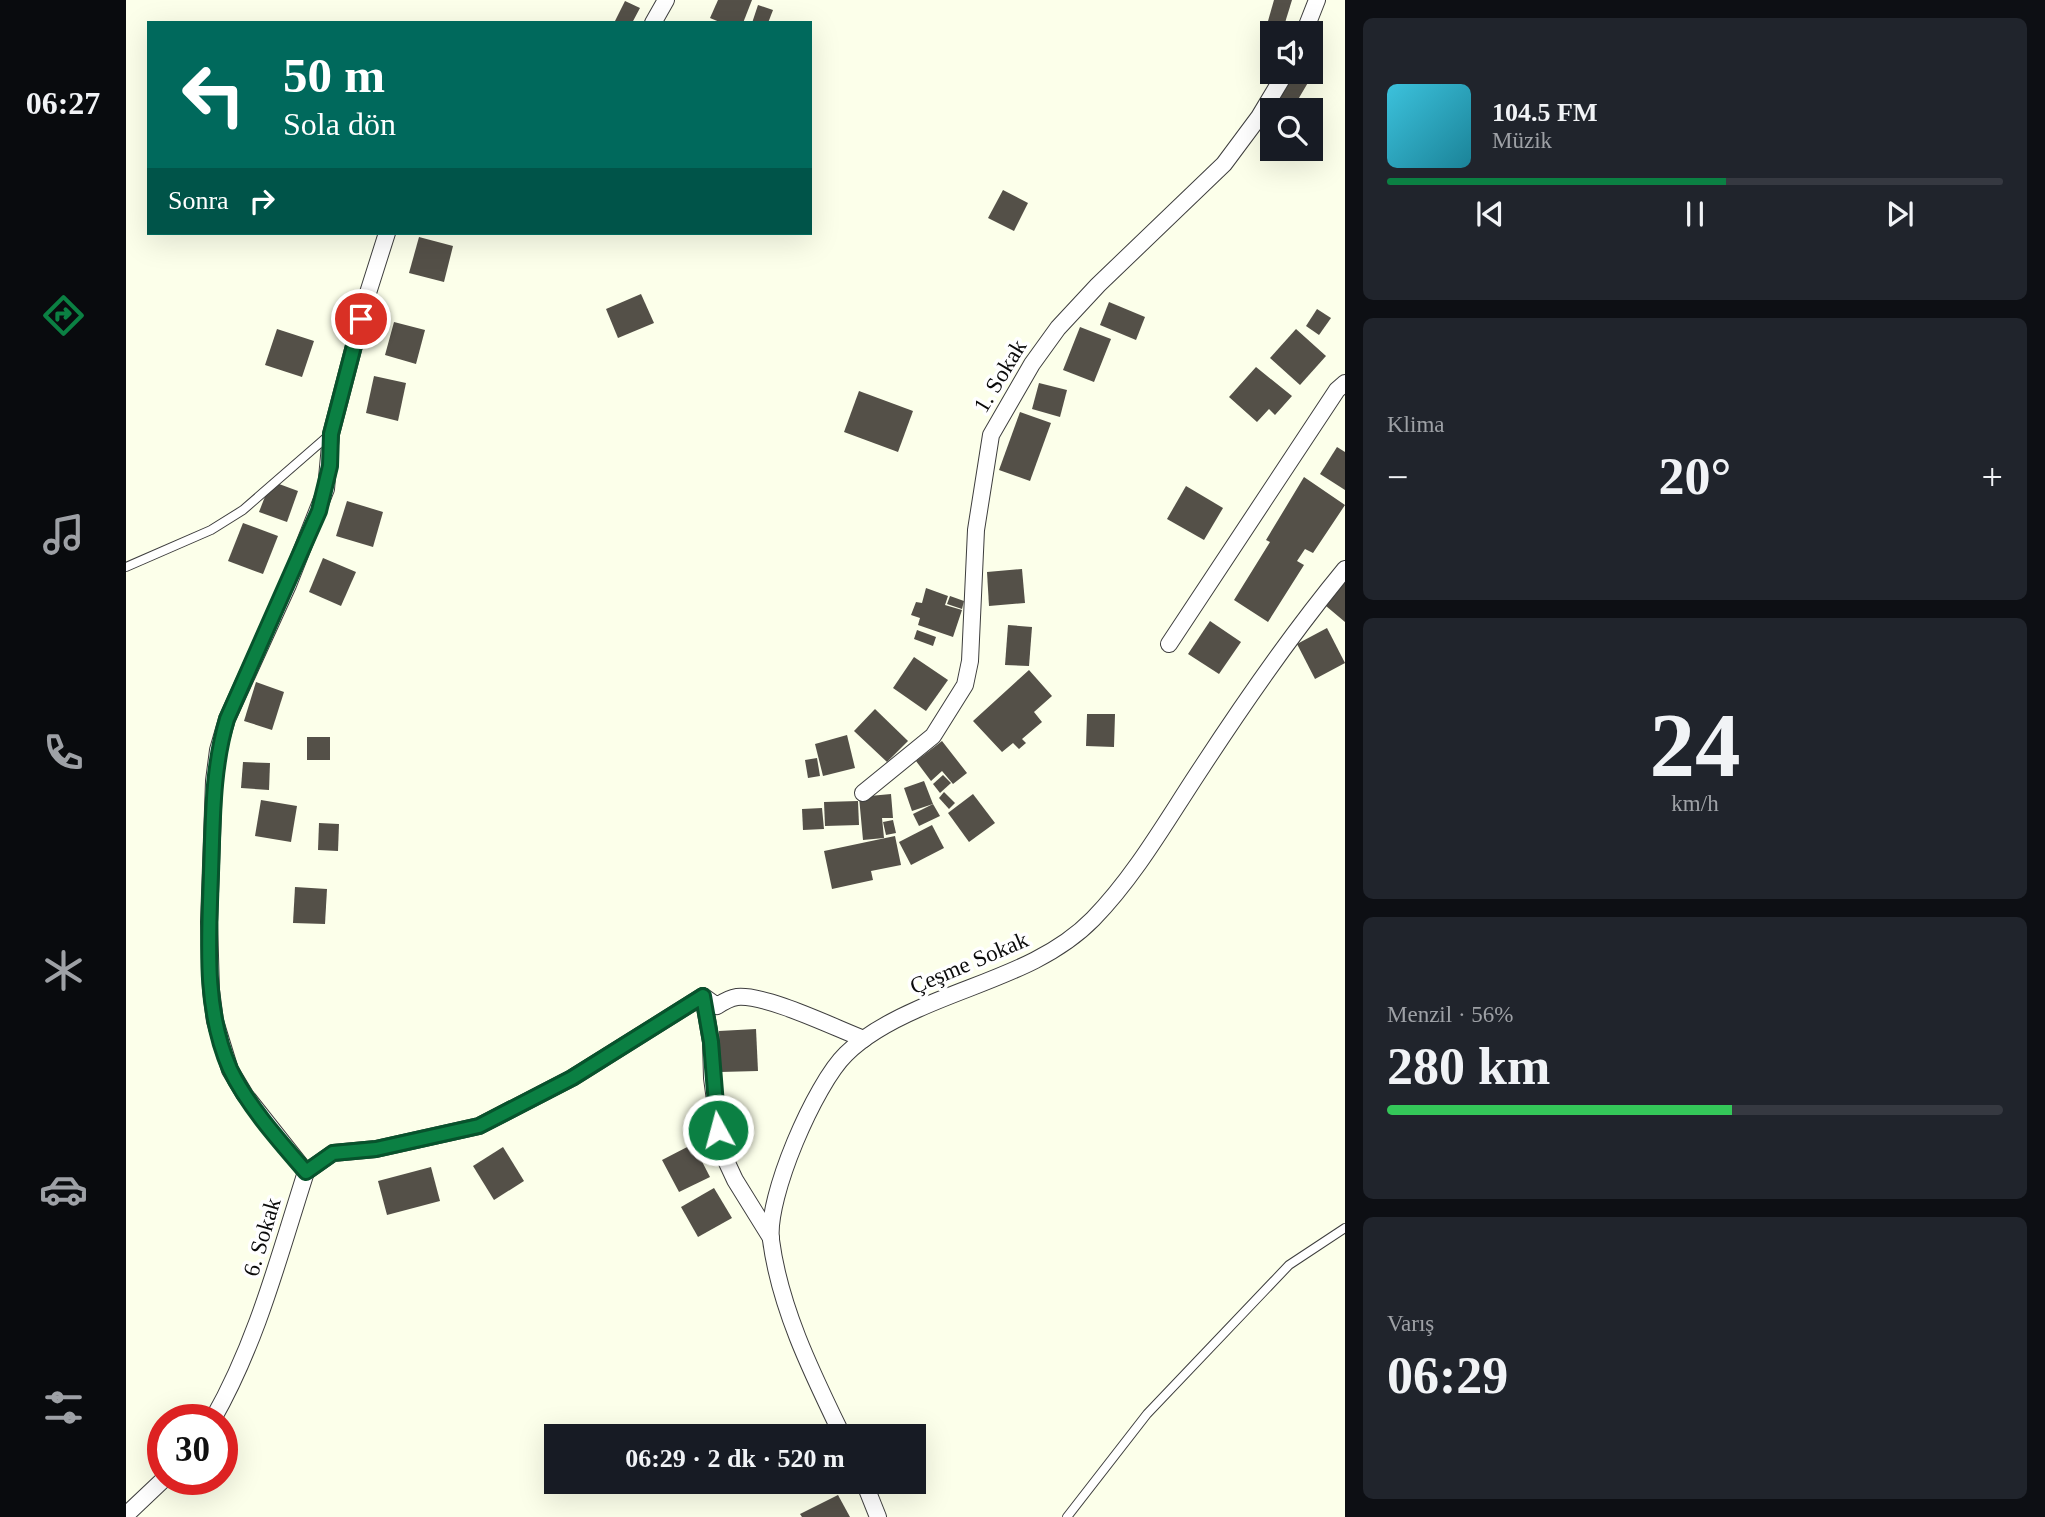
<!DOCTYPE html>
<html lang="tr">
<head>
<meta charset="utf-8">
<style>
	:root { --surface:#171b24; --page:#20242c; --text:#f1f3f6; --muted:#9ea1a6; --line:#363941; --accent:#0b8043 }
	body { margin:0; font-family:Georgia,serif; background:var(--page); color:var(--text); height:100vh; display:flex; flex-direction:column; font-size:26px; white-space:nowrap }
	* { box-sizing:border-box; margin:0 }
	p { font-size:23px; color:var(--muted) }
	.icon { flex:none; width:38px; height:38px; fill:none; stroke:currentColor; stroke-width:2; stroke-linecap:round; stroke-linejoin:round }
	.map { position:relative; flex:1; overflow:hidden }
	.details { display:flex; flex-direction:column; gap:18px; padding:18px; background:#0d0f14; width:700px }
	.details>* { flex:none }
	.guide { position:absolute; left:21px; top:21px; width:665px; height:214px; border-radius:0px; box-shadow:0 7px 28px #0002; background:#00695c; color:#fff; overflow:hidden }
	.fabs { position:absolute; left:1134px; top:21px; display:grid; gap:14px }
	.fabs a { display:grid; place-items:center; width:63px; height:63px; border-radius:0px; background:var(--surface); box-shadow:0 7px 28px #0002; font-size:35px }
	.speed { position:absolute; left:21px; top:1404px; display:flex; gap:14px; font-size:35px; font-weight:700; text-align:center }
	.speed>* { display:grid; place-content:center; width:91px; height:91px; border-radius:50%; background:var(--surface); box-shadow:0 7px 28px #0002; line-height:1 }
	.speed .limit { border:10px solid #d22; background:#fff; color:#111 }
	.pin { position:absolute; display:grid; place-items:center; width:60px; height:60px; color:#fff; margin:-30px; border:4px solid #fff; border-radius:50%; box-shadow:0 2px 7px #0007 }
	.me { position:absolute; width:77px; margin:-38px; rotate:353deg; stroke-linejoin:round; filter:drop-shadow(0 0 5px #0008) }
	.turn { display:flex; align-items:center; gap:24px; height:147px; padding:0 21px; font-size:32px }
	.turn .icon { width:91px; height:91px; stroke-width:2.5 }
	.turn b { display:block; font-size:49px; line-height:60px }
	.then { display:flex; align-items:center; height:66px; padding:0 21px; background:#0003; gap:14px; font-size:26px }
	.big { font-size:52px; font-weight:700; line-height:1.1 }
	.details .card { flex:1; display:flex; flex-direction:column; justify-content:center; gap:10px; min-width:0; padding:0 24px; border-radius:10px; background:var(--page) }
	.details .dial { align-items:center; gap:0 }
	.dial b { font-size:91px; line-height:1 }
	.song { display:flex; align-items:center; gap:21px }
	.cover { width:84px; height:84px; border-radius:10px; background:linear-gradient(135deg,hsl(190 70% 55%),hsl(190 70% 35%)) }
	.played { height:7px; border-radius:4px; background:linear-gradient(90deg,var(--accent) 55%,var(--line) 55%) }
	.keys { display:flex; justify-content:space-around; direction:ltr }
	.heat { display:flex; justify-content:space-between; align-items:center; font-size:38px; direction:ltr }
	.charge { height:10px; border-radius:5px; background:linear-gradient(90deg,#34c759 56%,var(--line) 0) }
	.trip { position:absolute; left:418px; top:1424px; width:382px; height:70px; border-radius:0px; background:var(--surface); box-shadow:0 7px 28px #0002; font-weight:700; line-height:70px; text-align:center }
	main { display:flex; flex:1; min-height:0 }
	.tab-bar { display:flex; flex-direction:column; width:126px; justify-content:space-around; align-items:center; background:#090b0e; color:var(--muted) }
	.tab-bar .icon { width:49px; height:49px }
	.tab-bar .selected { color:var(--accent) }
	.tab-bar b { font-size:32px; color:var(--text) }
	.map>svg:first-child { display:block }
	.building { fill:#545048 }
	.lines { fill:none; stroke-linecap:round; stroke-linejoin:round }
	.lane-casing { stroke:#3e3e3e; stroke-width:10 }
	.street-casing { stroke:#3e3e3e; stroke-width:18 }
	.lane { stroke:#fff; stroke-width:8 }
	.street { stroke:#fff; stroke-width:16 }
	.route-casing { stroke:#07532c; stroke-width:18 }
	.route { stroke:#0b8043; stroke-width:12 }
	.labels { text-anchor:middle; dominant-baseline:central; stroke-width:7; stroke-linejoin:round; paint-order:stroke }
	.street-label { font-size:23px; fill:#0b0b0b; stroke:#fff }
</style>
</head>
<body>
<main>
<nav class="tab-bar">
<b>06:27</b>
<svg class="icon selected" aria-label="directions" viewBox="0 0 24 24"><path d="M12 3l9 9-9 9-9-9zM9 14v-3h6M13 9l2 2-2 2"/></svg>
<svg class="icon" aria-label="music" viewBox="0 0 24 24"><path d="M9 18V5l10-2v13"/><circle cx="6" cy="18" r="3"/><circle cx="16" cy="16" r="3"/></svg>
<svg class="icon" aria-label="phone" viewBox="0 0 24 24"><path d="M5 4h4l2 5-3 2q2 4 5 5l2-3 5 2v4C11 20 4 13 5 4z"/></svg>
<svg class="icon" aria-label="climate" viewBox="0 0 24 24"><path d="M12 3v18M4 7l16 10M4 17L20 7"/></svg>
<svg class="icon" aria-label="car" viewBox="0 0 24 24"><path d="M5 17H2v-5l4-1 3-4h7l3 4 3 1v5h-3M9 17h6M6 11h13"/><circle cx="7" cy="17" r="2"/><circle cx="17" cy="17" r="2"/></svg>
<svg class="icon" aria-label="filters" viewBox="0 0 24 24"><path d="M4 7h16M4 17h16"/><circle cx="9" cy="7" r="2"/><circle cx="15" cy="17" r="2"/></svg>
</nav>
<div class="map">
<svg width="1219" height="1517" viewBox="0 0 1219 1517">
	<rect width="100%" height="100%" fill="#fcffea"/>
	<g class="building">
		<path d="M592,0H626L617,23H596L584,18Z"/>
		<path d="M1148,0H1166L1158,26L1142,21Z"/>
		<path d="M499,1L514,8L506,23H488Z"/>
		<path d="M632,5L647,10L642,23H626Z"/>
		<path d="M1185,59L1193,64L1167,108L1151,98L1166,72H1185Z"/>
		<path d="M877,190L902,203L888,231L862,218Z"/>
		<path d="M293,237L327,246L318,282L283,273Z"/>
		<path d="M515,294L528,323L492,338L480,309Z"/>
		<path d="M983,302L1019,317L1010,340L974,325Z"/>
		<path d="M1191,309L1205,318L1193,335L1180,326Z"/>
		<path d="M268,322L299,330L290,364L259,355Z"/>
		<path d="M954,327L985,339L968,382L937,370Z"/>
		<path d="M151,329L188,341L176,377L139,365Z"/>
		<path d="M1170,329L1200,356L1174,385L1144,358Z"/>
		<path d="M1130,367L1166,396L1149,415L1143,409L1131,422L1103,397Z"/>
		<path d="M248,376L280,383L272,421L240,413Z"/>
		<path d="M913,383L941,390L934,417L906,409Z"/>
		<path d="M733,391L787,411L772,452L718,432Z"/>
		<path d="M894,412L925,423L904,481L873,470Z"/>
		<path d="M1211,447L1219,452V490L1194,474Z"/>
		<path d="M1178,477L1219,505L1187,553L1179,549L1171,561L1178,565L1142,622L1108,600L1144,542L1140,540Z"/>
		<path d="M145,481L172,491L161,522L133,512Z"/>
		<path d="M1060,486L1097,508L1078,540L1041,519Z"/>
		<path d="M221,501L257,512L247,547L210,536Z"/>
		<path d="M117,523L152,536L137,574L102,561Z"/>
		<path d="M197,558L230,572L215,606L183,592Z"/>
		<path d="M896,569L899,603L863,606L861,572Z"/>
		<path d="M1219,582V622L1200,606Z"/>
		<path d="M800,588L822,596L819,605L836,610L827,637L792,625L794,618L785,615L790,602L796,603Z"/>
		<path d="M824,596L838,601L836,609L821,604Z"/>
		<path d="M1084,621L1115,642L1093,674L1062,654Z"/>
		<path d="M882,625L906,627L903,666L879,665Z"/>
		<path d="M1201,628L1219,663L1189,679L1171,644Z"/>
		<path d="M791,630L810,637L807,646L788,639Z"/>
		<path d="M788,657L822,680L800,711L767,688Z"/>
		<path d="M903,670L926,696L908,712L916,722L896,739L900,743L893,749L887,743L876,752L847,721Z"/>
		<path d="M130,682L158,692L146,730L118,721Z"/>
		<path d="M749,709L782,741L761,762L728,731Z"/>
		<path d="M961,714H989L988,747L960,746Z"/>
		<path d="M721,735L729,768L697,776L689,744Z"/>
		<rect x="181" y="737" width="23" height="23"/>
		<path d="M816,741L841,773L827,784L816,771L805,781L790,761Z"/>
		<path d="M691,758L694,776L682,778L679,760Z"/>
		<path d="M117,762L144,763L143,790L115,788Z"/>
		<path d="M817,775L825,783L814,793L807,784Z"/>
		<path d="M798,781L807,804L786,811L778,788Z"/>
		<path d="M818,792L829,803L823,809L813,798Z"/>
		<path d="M765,794L767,818H756L758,838L737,840L733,797Z"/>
		<path d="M847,794L869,823L843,842L822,813Z"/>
		<path d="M135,800L171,806L165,842L129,836Z"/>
		<path d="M732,801L733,825L699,826L698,802Z"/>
		<path d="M807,804L814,816L793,826L787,814Z"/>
		<path d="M696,808L698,829L677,830L676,809Z"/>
		<path d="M767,820L770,833L760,835L757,822Z"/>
		<path d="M193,823L213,824L212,851L192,850Z"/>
		<path d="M806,825L818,848L785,865L773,842Z"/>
		<path d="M769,836L775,865L745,871L747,880L706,889L698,851Z"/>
		<path d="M169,887L201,889L199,924L167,923Z"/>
		<path d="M630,1029L632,1071L594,1072L593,1031Z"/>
		<path d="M567,1144L584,1177L553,1192L536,1160Z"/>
		<path d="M377,1147L398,1181L368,1200L347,1166Z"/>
		<path d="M305,1167L314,1201L261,1215L252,1181Z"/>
		<path d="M588,1188L606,1218L572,1237L555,1207Z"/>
		<path d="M712,1495L724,1517H676L674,1514Z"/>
	</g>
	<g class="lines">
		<g class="lane-casing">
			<g id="lane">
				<path d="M0,567L85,530L117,510L202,436"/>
				<path d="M941,1517L1021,1414L1163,1265L1219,1228"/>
			</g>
		</g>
		<g class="street-casing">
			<g id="street">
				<path d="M527,23L540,0"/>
				<path d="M1178,33L1191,0"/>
				<path d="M1043,644L1211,390L1219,383"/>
				<path d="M737,793L807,736L839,685L844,661L850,530L865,435L906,364L932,328L972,285L1098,164L1133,117L1160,72"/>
				<path d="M180,1172L207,1153L250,1149L353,1126L446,1078L577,996"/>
				<path d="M645,1238L609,1180L596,1152L586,1078L585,1042L577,996L591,1006C597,1002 604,998 611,997C640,994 709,1028 738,1039"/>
				<path d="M87,1419C131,1342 153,1256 180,1172L119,1095L104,1070L89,1021L85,990L83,922L88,781L92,750L101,719L162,585L200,489L205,434L241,296L261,233"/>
				<path d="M717,1437C687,1375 654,1309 645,1240C640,1197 689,1084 720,1054C739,1035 767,1020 792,1009C851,982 920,967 967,919C1010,875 1042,818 1076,767C1121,698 1167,632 1219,569"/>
				<path d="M738,1482L752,1517"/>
				<path d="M0,1515L38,1479"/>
			</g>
		</g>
		<use href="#lane" class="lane"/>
		<use href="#street" class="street"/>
	</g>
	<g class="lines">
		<g class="route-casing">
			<path id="route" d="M235,319L205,434L204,466L193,511L101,719C86,770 87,821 85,873C83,938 77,1008 104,1069C121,1105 154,1142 180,1172L207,1153L250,1149L353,1126L446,1078L577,996L585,1042L592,1130"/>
		</g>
		<use href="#route" class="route"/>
	</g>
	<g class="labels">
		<g class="street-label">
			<text transform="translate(874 376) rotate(-59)">1. Sokak</text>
			<text transform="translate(843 963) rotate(-23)">Çeşme Sokak</text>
			<text transform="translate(136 1237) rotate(-73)">6. Sokak</text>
		</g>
	</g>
</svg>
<div class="fabs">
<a><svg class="icon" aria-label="sound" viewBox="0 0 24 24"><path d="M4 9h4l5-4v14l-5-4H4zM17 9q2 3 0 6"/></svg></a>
<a><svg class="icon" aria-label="search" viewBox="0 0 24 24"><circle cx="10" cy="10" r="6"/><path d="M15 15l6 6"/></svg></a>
</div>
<div class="speed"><div class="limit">30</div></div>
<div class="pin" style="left:235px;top:319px;background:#d93025"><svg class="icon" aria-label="arrive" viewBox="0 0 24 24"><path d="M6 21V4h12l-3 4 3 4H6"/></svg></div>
<svg class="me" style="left:592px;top:1130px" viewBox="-20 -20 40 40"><circle r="17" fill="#0b8043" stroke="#fff" stroke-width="3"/><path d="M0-11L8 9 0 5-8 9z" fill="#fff"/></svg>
<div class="trip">06:29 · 2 dk · 520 m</div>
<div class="guide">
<div class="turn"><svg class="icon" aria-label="left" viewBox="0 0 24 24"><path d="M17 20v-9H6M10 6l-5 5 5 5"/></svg><div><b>50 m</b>Sola dön</div></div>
<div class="then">Sonra<svg class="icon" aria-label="right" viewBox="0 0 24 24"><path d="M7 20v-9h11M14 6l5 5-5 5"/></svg></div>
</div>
</div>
<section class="details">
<div class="card">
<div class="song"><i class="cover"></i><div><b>104.5 FM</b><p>Müzik</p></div></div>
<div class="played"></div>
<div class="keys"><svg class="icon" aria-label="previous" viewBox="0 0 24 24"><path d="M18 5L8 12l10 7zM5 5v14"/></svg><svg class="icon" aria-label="pause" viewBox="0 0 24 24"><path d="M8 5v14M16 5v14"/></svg><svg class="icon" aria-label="next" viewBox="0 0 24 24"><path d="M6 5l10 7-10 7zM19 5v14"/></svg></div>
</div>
<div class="card"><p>Klima</p>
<div class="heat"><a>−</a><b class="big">20°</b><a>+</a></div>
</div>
<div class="card dial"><b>24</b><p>km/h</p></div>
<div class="card"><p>Menzil · 56%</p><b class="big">280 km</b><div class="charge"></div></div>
<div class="card"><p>Varış</p><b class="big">06:29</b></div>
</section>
</main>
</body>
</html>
